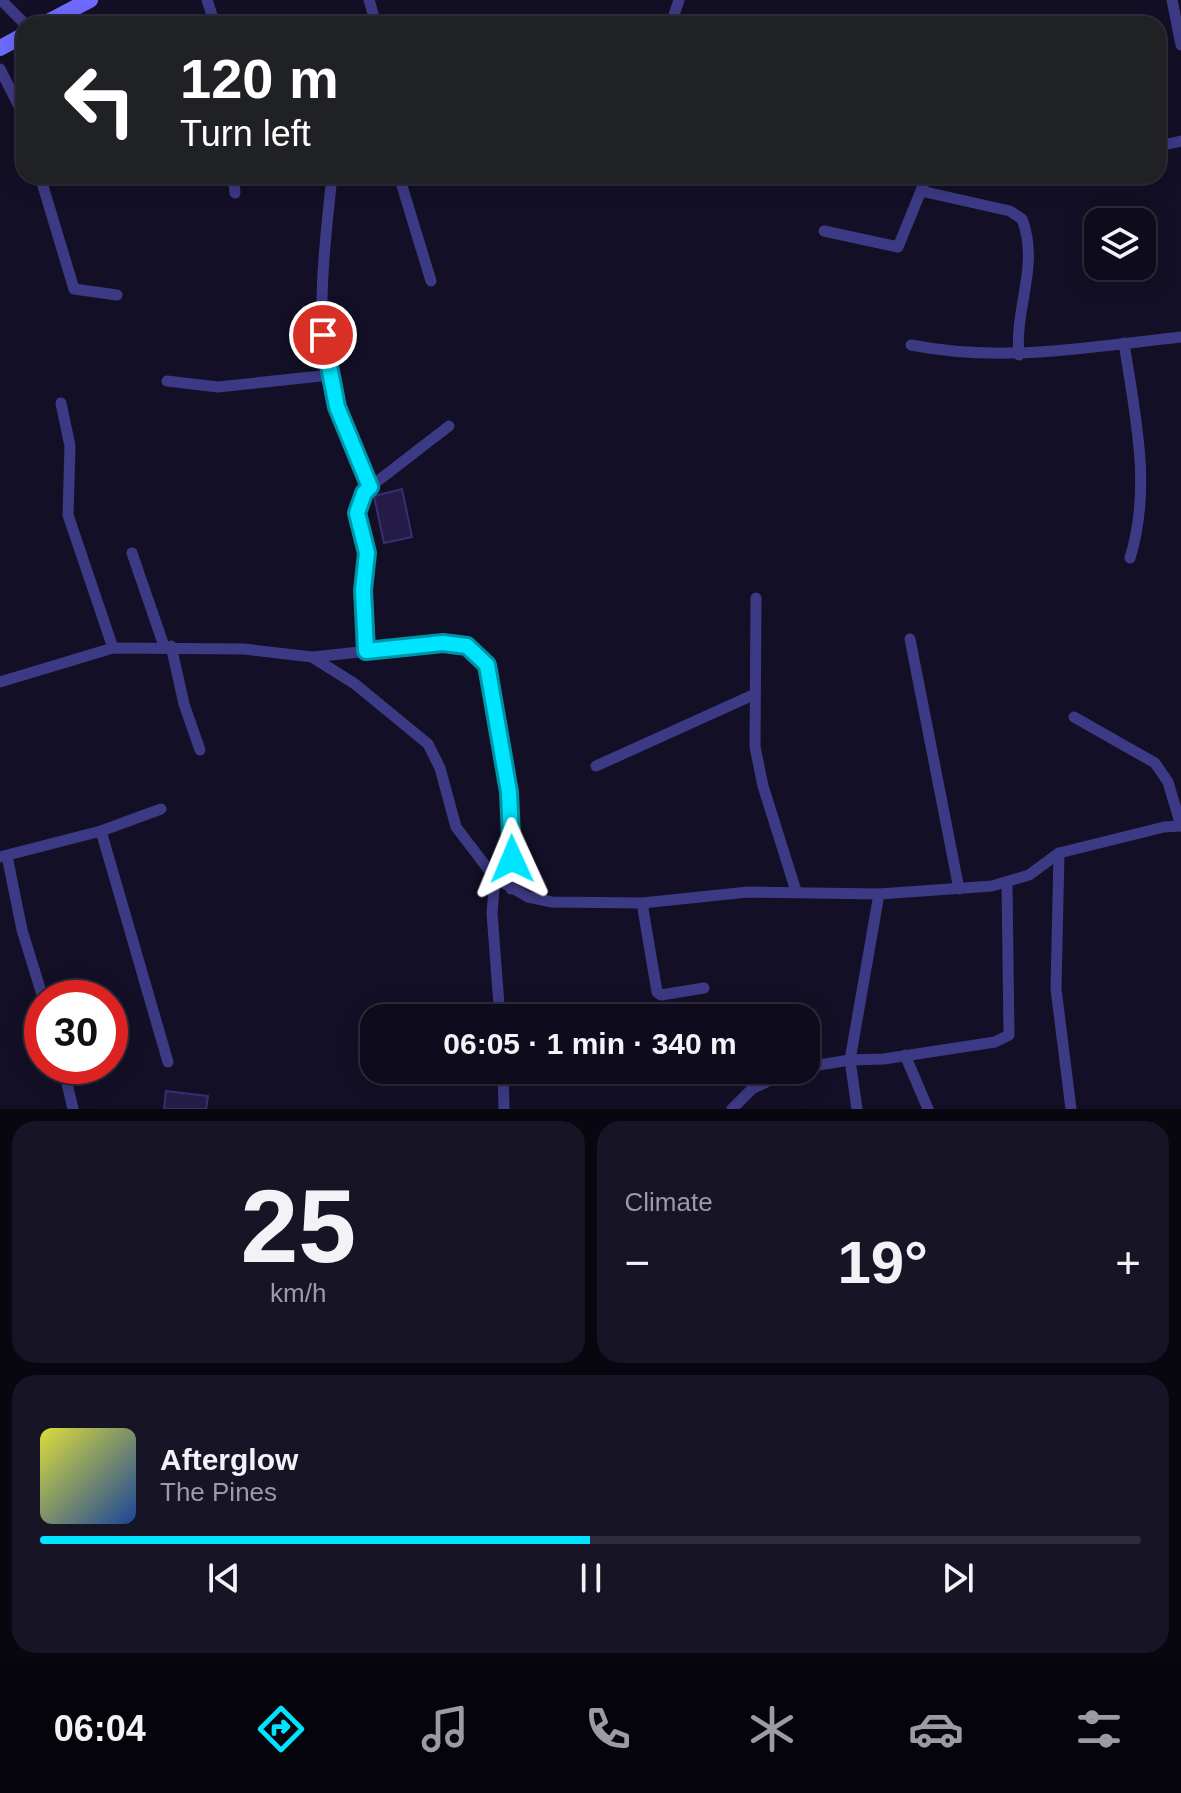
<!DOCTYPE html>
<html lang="en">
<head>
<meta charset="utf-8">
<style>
	:root { --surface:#0e0b1c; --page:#171425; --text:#f1f3f6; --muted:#9b9ba3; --line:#2e2b3b; --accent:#00e5ff }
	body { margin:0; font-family:Arial,sans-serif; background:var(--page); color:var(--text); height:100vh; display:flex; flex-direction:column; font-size:30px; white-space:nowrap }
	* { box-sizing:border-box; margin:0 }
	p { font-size:26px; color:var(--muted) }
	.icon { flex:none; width:44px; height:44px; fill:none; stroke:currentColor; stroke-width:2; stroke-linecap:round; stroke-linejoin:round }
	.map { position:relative; height:1109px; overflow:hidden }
	.side { display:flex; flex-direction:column; gap:12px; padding:12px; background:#08060f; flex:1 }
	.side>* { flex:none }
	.top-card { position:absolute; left:16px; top:16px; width:1150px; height:168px; border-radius:24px; box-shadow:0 4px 20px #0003,0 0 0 2px var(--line); background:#202124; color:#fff; overflow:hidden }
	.tools { position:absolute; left:1084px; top:208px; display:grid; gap:16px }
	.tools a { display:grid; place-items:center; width:72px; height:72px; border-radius:16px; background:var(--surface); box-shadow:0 4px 20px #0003,0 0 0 2px var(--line); font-size:40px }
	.speed { position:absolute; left:24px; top:980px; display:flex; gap:16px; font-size:40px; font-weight:700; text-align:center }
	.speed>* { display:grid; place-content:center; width:104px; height:104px; border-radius:50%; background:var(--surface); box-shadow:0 4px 20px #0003,0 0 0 2px var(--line); line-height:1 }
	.speed .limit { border:12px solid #d22; background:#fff; color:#111 }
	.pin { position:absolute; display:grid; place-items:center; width:68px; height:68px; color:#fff; margin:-34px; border:4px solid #fff; border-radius:50%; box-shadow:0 2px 8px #0007 }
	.me { position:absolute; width:88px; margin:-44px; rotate:359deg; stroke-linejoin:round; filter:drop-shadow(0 0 6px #0008) }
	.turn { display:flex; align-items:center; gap:28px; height:168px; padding:0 32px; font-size:36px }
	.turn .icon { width:104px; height:104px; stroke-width:2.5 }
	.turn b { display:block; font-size:56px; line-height:68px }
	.big { font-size:60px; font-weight:600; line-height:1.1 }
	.side .tile { flex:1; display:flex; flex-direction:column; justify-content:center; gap:12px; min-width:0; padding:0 28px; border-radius:24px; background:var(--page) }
	.side .dial { align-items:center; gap:0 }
	.dial b { font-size:104px; line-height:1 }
	.song { display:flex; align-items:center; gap:24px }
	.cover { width:96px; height:96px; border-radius:12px; background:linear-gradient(135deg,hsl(60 70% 55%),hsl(220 70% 35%)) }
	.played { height:8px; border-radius:4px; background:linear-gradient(90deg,var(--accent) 50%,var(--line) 50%) }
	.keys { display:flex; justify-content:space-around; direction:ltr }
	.heat { display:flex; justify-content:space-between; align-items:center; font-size:44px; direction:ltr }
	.side .tiles { flex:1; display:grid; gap:12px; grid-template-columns:1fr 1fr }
	.tile:last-child { grid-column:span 2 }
	.trip { position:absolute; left:360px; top:1004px; width:460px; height:80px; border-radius:24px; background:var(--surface); box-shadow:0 4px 20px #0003,0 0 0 2px var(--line); font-weight:600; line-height:80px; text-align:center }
	.menu { display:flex; height:128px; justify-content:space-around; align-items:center; background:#06040b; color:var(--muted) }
	.menu .icon { width:56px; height:56px }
	.menu .current { color:var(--accent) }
	.menu b { font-size:36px; color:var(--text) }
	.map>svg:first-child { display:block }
	.building { fill:#241b47; stroke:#3b2d73; stroke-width:2 }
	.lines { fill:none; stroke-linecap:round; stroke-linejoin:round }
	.street { stroke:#3d3a85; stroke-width:11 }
	.secondary { stroke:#6f6bff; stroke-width:16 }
	.route-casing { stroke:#0095a6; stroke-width:20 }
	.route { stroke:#00e5ff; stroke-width:14 }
</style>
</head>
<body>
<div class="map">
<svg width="1181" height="1109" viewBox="0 0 1181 1109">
	<rect width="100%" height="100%" fill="#130f26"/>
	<g class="building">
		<path d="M402,489L412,537L384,543L374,496Z"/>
		<path d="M166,1091L208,1096L206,1109H164Z"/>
	</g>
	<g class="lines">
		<g class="street">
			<path d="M1,0L25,24"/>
			<path d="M207,0L215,24"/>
			<path d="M369,0L376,24"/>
			<path d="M1172,0L1181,45"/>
			<path d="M671,24L679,0"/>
			<path d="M0,69L24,116"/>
			<path d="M1158,146L1181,141"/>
			<path d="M40,176L74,289L117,295"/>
			<path d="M233,176L235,193"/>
			<path d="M332,176C324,254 312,331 337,408C346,435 359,461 370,487"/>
			<path d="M399,176L431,281"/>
			<path d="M921,191L1010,211L1022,219C1040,266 1014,308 1019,355"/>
			<path d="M824,231L898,247L927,176"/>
			<path d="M1124,343C1135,415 1152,487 1130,558"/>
			<path d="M911,345C1002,363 1090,347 1181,337"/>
			<path d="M167,381L218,387L330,375"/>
			<path d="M61,403L70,446L68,515L113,648"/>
			<path d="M132,553L164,646"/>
			<path d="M756,598L755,747L763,786L796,891"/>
			<path d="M910,639L959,889"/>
			<path d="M171,646L184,704L200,750"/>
			<path d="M366,651L363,590L367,553L357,513L359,504L370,487L449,426"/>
			<path d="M313,657L443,643L467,646L478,654L487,665L492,686L509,792L511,889"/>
			<path d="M0,682L113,648L244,649L312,657L355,684L428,744L440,768L456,827L495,878L528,897L552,902L642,903L748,892L879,894L992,886L1029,875L1059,853L1164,827L1181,826"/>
			<path d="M1074,717L1155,763L1168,782L1181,826"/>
			<path d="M596,766L753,695"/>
			<path d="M101,831L168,1062"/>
			<path d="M1059,853L1056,989L1071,1109"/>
			<path d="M7,856L22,930L43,998"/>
			<path d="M0,857L101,831L161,809"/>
			<path d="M495,878L492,913L500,1018"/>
			<path d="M642,903L657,992L661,995L704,988"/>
			<path d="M905,1055L928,1109"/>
			<path d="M63,1066L73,1109"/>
			<path d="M806,1067L850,1060L884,1059L995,1042L1009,1035L1007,883"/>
			<path d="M503,1070L504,1109"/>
			<path d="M732,1109L752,1089L791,1070"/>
			<path d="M857,1109L850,1060L879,894"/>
		</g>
		<g class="secondary">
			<path d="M44,24L90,0"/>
			<path d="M0,48L24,35"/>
		</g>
	</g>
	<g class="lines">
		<g class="route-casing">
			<path id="route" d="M323,335L337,407L370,487L364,493L357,513L367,553L363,590L366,651L443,643L467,646L487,665L509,792L512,859"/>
		</g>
		<use href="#route" class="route"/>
	</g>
</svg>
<div class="tools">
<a><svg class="icon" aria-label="layers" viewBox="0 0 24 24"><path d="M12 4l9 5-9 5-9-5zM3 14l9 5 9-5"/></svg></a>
</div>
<div class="speed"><div class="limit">30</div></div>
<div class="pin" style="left:323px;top:335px;background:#d93025"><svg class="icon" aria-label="arrive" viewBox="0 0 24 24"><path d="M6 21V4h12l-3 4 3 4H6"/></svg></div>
<svg class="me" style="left:512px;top:859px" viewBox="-20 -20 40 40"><path d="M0-17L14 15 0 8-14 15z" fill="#00e5ff" stroke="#fff" stroke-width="4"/></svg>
<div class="trip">06:05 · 1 min · 340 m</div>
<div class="top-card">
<div class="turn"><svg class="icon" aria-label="left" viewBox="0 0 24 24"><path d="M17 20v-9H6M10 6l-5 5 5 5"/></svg><div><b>120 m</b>Turn left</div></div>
</div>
</div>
<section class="side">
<div class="tiles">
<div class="tile dial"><b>25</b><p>km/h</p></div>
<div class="tile"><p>Climate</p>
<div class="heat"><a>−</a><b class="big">19°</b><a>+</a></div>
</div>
<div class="tile">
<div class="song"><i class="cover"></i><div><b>Afterglow</b><p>The Pines</p></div></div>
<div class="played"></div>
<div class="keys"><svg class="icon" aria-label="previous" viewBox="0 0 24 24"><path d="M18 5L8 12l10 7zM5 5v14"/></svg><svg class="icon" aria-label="pause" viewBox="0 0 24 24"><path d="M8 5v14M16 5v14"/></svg><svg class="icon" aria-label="next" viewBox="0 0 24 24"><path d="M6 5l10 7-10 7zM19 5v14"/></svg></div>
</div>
</div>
</section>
<nav class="menu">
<b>06:04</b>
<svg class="icon current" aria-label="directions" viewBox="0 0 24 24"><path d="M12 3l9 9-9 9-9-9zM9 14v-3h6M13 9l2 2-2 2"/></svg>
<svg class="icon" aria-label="music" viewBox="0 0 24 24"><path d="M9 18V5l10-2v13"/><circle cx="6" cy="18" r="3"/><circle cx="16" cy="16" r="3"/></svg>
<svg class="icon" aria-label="phone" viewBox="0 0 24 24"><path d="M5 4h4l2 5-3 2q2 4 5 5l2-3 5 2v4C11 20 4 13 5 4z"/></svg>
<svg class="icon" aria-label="climate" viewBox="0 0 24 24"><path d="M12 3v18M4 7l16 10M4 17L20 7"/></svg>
<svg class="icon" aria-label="car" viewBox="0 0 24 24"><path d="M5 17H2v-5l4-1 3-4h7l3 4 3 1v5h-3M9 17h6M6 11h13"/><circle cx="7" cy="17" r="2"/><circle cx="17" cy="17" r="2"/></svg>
<svg class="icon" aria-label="filters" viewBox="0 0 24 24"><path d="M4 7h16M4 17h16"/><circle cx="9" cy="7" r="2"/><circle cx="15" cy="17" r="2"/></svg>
</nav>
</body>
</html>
